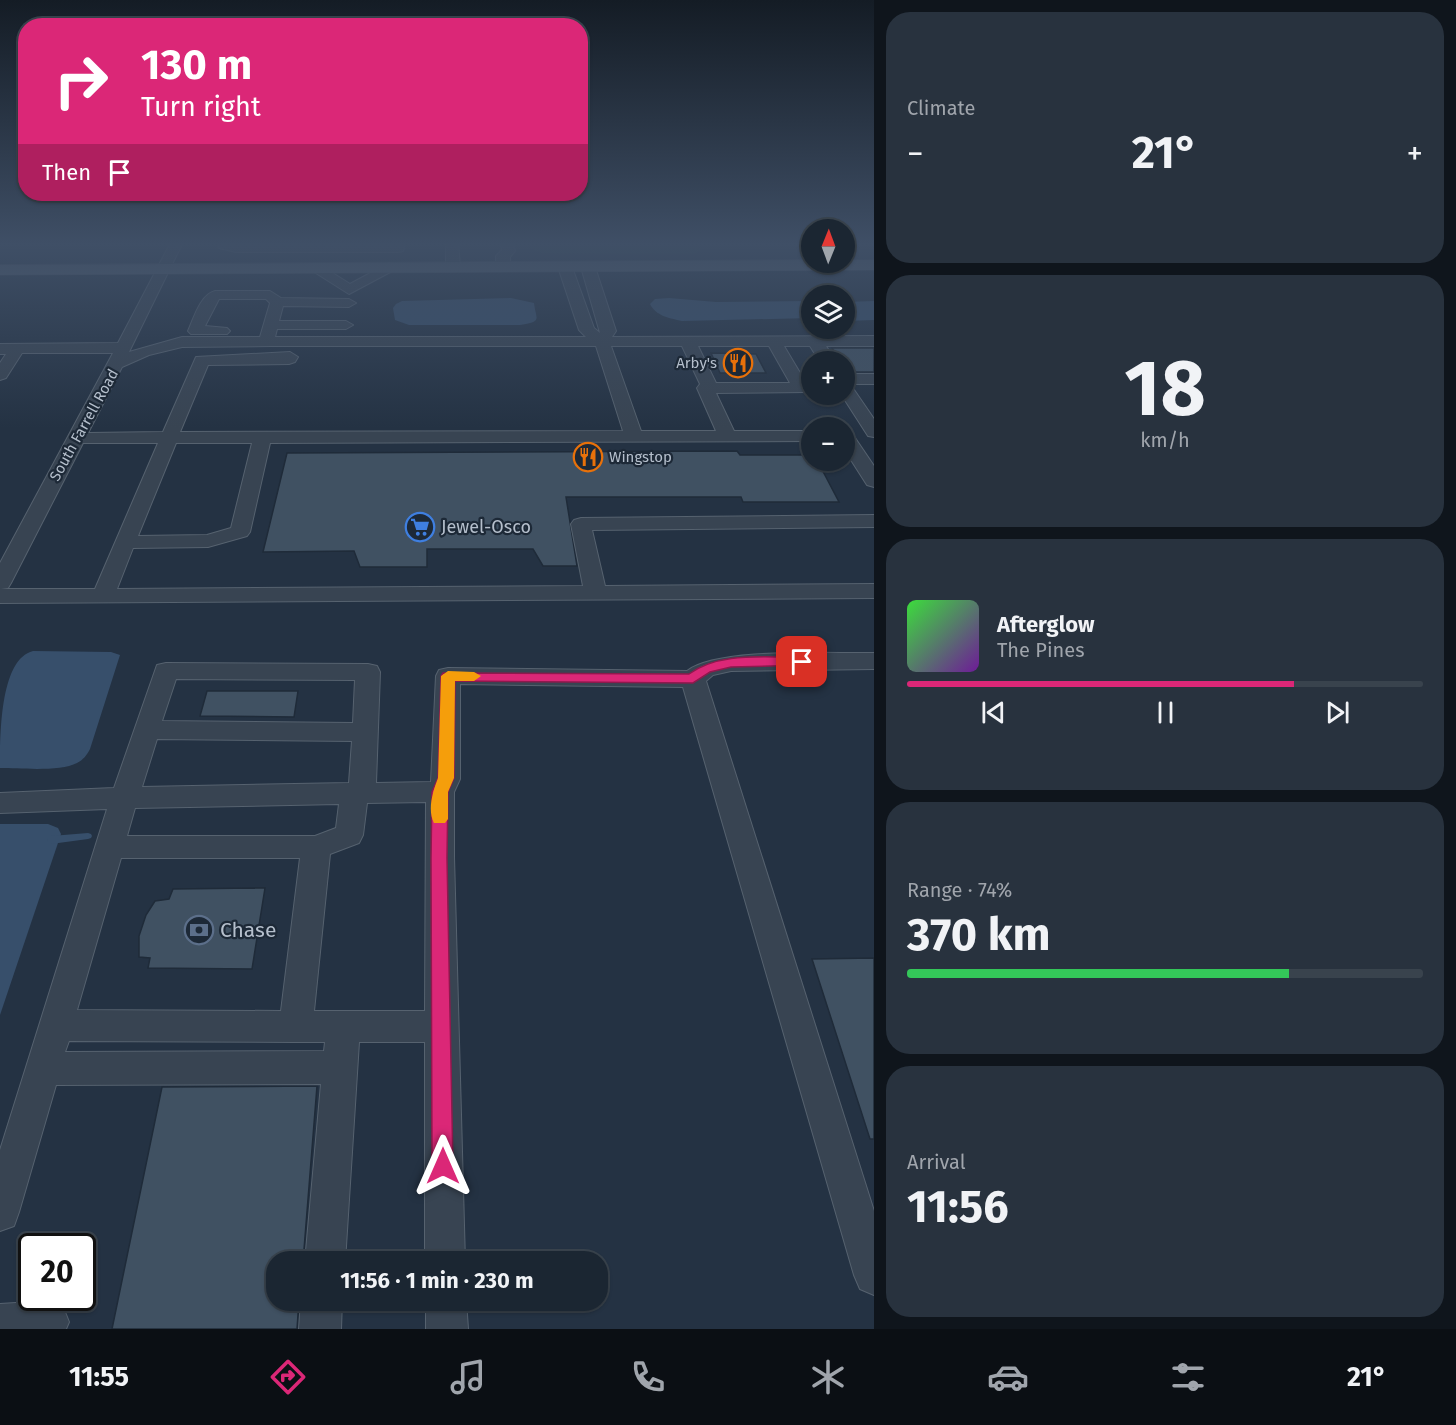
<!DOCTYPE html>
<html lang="en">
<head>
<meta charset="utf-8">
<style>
	:root { --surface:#1b2632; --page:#28323e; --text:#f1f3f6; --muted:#a0a5ac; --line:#39434d; --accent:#db2777 }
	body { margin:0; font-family:"Fira Sans",sans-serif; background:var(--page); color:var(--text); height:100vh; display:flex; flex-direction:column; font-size:22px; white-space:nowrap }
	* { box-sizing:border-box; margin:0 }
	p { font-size:20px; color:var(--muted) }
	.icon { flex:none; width:33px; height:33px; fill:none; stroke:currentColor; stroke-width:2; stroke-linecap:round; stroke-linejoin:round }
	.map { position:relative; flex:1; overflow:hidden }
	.drawer { display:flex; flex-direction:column; gap:12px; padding:12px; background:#0f151c; width:582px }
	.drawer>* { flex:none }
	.guide { position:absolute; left:18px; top:18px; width:570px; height:183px; border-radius:24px; box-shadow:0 2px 4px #0004,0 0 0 2px var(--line); background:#db2777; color:#fff; overflow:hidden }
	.needle { width:39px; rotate:1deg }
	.controls { position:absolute; left:801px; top:219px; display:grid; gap:12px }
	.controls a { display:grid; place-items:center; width:54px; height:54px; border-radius:50%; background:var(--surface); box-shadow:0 2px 4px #0004,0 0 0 2px var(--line); font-size:30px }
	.speed { position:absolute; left:18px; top:1233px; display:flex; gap:12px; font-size:30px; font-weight:700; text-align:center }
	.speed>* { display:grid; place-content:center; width:78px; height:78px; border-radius:50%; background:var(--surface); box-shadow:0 2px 4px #0004,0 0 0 2px var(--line); line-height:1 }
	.speed .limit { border:3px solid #111; border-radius:9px; background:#fff; color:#111 }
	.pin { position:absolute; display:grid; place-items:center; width:51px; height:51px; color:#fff; margin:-26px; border-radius:12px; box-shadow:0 3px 9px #0006 }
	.me { position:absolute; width:66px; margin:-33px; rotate:0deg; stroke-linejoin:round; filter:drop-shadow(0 0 4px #0008) }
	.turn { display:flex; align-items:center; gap:21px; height:126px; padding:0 24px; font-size:27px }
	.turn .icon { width:78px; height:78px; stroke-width:2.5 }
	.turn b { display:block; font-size:42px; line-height:51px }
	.then { display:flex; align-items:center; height:57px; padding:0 24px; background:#0003; gap:12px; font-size:22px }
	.big { font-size:45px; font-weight:700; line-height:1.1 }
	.drawer .card { flex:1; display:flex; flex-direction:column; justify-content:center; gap:9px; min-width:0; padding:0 21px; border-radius:24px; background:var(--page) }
	.drawer .dial { align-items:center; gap:0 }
	.dial b { font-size:78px; line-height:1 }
	.song { display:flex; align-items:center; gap:18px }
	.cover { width:72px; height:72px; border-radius:9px; background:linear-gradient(135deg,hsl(120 70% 55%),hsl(280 70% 35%)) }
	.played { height:6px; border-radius:3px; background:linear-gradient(90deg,var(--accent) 75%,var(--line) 75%) }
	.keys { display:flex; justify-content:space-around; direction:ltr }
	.heat { display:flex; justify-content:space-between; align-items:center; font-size:33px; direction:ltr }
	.charge { height:9px; border-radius:4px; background:linear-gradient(90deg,#34c759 74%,var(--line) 0) }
	.trip { position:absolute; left:266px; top:1251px; width:342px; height:60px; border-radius:24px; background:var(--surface); box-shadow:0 2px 4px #0004,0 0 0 2px var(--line); font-weight:700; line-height:60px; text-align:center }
	.tab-bar { display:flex; height:96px; justify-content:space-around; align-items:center; background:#0b0f14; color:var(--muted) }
	.tab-bar .icon { width:42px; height:42px }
	.tab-bar .active { color:var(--accent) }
	.tab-bar b { font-size:27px; color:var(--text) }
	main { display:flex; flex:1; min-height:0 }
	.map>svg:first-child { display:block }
	.green { fill:#264143 }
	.water { fill:#374f6b }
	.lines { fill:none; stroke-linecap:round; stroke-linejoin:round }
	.stream { fill:#374f6b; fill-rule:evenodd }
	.building { fill:#405162; stroke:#1f2b39; stroke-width:1.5 }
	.minor-casing { stroke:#56626f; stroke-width:2 }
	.major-casing { stroke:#424d5b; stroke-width:1 }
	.minor { fill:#384452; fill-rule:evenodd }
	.major { fill:#566372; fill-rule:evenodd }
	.route { fill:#db2777; stroke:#8e194d; stroke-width:1.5 }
	.slow { fill:#f59e0b }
	.labels { text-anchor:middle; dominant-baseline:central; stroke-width:4.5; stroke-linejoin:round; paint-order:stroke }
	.far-poi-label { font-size:15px; fill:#b5bfcc; stroke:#1d2937; text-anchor:end }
	.far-street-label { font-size:15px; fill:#b5bfcc; stroke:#1d2937 }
	.poi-label { font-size:18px; fill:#b5bfcc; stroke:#1d2937; text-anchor:start }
	.near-poi-label { font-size:21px; fill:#b5bfcc; stroke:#1d2937; text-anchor:start }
</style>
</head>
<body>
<main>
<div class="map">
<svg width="874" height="1329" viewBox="0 0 874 1329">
	<rect width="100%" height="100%" fill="#243243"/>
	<path class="green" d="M526,242H696L701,251L692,254L542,253L531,249Z"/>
	<g class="water">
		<path d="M511,298L534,303C536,320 543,321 520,325H409L395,320L393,308L396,304L402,301Z"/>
		<path d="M669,298L716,302L811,301V318L682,321C669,318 656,316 650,304L655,299Z"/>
		<path d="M874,301V320L845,321V302Z"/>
		<path d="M33,651L111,652L120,655L90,749C87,755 83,760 77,763C60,772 20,768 0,768C0,735 0,659 33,651Z"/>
		<path d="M0,824H48L58,828L61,834L0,1015Z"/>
	</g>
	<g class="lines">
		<path class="stream" d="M88,833L91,834L92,836L91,838L88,839L51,844L48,842L47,840L48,838L51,836Z"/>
	</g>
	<g class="building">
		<path d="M832,348H874V372H848L844,362H841Z"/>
		<path d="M711,353L756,354L766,373H720Z"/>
		<path d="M737,451L740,455H812V460H817L839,502H743L741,497H566L577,566H543L533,549H427V567H360L354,551L263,552L287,453Z"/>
		<path d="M207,691H298L294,717L200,716Z"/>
		<path d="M265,888L252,969L148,968L150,958L139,957V936L146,915L155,901L169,899L173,889Z"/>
		<path d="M874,958V1139H870L812,959Z"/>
		<path d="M317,1086L303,1262H276V1300H299L297,1329H112L162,1087Z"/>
	</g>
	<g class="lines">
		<g class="minor-casing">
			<g id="minor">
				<path d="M171,242H183L129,352L182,337H260L270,303L266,299H219L205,326L227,328L230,331L227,334H191L188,331C194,318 200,295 215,291H270L281,298L349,299L356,303L349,307L283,306L279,321H346L353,325L346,329H277L275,337H586L579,330L558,267L565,263L572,267L594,328L600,333L581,267L588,263L595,267L616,331L612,337L874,336V346H826L836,362H820L810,346H784L809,388L807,392L716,393L734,431H812V441L270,443L250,532L247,536L208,547L133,548L117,589L583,586L571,524L574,520L581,518L874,515V527L592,530L605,586L874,584V598L0,603V563L113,353H22L6,378L0,380V363L6,354H0V344L118,343ZM271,346H596L623,431L180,432L208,365L289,364L295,362L298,357L290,352L196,357L163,432L88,433L122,367L149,355L182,347ZM611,346H682L700,384L697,388L716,431H641ZM698,346H769L790,383H716ZM83,443H158L95,589H1L8,588L11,583ZM176,443H252L231,528L207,535L138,536Z"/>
				<path d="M217,242L236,244H392L393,242H405L403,251L398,252H236L219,248Z"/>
				<path d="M446,242H458L460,267L458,270H448L446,267Z"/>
				<path d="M500,242H512L515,251L510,257V267L503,271L496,267V256L502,250Z"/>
				<path d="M389,263L394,264L396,267L394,270L349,294L308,268L315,264L320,265L350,284Z"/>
				<path d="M844,374H874V384H850L874,419V437L868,436L841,394H844Z"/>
				<path d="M844,431L851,432L874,466V487L867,485L844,449Z"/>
				<path d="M874,653V669L731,671L713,675L706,681L874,1211V1295L860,1289L854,1275L683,687L460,684V779L454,792V857L465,1262H425V1042H359L345,1262H305L321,1084L56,1085L19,1212L14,1226L0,1231V1150L107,809L0,813V793L114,788L157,665L166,663L368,664L377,666L380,672L376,783L431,782L436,676L439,670L448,668L687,671C717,647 832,654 874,653ZM176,679L355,680L353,723L162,721ZM157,739L352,741L349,783L142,787ZM426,802L425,1011H314L330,854L359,843L363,835L367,803ZM339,804L336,828L315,836H127L135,808ZM121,858H300L281,1011L77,1010ZM69,1041L296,1042H325L324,1051L65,1052Z"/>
				<path d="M301,1300H342L341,1329H299Z"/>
				<path d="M426,1300H466L468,1329H426Z"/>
				<path d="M48,1301L63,1307L69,1322L66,1329H0V1304Z"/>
			</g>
		</g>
		<g class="major-casing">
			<path id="major" d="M812,260V262H844V260H874V270L0,275V265Z"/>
		</g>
		<use href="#minor" class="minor"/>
		<use href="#major" class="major"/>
	</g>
	<linearGradient id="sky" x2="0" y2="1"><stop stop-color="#141c25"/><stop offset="0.57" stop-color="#3f4f66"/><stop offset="1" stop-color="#3f4f66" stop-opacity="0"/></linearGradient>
	<rect width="874" height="428" fill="url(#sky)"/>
	<path class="route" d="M802,657L809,662L807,665L731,667L710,672L693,683L455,681L454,778L448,792L447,858L453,1166L450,1173L443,1176L435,1173L432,1166L431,858L432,792L438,778L441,676L443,673L689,674C720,651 766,658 802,657Z"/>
	<path class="slow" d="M448,671L474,672L481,676L474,681H455L454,778L448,792V819L445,823H434C427,810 433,791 438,778L441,676Z"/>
	<defs>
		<g id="restaurant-ring" transform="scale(1.5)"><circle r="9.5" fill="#1d2937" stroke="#e8710a" stroke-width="1.5"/><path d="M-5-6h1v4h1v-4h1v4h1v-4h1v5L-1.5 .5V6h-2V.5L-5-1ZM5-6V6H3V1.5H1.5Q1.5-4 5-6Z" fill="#e8710a"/></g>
		<g id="supermarket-ring" transform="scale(1.5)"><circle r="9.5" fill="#1d2937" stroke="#3f7fe0" stroke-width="1.5"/><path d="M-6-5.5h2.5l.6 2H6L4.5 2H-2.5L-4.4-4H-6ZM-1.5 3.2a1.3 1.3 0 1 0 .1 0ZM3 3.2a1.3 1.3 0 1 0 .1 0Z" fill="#3f7fe0"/></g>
		<g id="bank-ring" transform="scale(1.5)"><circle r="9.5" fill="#1d2937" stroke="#5c6f8a" stroke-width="1.5"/><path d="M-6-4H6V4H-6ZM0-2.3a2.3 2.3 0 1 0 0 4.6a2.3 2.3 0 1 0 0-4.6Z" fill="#5c6f8a"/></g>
	</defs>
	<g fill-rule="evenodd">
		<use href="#restaurant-ring" x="738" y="363"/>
		<use href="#restaurant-ring" x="588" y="457"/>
		<use href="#supermarket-ring" x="420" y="527"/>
		<use href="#bank-ring" x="199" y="930"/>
	</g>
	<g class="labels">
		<g class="far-poi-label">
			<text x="717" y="363">Arby's</text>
			<text x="609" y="457" text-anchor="start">Wingstop</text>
		</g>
		<g class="far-street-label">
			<text transform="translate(84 425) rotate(-61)">South Farrell Road</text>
		</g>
		<g class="poi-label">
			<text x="441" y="527">Jewel-Osco</text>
		</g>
		<g class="near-poi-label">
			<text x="220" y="930">Chase</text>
		</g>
	</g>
</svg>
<div class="controls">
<a><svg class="needle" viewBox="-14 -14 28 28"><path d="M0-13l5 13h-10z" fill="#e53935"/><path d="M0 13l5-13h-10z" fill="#a0a5ac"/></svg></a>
<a><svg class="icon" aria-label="layers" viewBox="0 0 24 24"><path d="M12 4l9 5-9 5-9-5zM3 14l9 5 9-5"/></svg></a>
<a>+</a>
<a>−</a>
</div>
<div class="speed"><div class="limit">20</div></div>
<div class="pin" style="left:802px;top:662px;background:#d93025"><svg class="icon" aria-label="arrive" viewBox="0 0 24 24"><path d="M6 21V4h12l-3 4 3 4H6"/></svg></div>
<svg class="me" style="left:443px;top:1166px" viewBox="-20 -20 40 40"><path d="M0-17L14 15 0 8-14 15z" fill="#db2777" stroke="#fff" stroke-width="4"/></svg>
<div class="trip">11:56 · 1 min · 230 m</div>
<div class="guide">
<div class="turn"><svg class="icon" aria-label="right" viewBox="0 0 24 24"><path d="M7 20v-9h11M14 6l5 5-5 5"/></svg><div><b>130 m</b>Turn right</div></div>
<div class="then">Then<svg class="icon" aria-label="arrive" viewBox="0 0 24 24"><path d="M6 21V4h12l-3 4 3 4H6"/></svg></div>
</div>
</div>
<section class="drawer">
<div class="card"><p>Climate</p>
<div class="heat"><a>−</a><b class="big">21°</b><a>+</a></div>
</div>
<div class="card dial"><b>18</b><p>km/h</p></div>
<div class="card">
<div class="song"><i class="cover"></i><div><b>Afterglow</b><p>The Pines</p></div></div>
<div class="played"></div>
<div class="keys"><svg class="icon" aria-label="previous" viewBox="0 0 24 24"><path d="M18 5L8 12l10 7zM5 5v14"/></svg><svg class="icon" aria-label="pause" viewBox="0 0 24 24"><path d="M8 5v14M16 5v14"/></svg><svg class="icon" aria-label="next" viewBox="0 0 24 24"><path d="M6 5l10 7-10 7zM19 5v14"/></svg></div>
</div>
<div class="card"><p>Range · 74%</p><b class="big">370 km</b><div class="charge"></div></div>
<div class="card"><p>Arrival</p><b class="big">11:56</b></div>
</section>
</main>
<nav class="tab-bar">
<b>11:55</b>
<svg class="icon active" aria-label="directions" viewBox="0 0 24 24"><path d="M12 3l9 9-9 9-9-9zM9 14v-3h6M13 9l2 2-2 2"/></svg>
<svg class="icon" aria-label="music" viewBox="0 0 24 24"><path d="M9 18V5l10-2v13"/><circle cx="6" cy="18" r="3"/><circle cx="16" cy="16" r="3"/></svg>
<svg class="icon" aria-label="phone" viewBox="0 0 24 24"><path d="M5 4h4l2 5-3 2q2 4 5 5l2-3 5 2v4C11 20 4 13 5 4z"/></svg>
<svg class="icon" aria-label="climate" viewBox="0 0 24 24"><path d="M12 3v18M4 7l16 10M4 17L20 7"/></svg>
<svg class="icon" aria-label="car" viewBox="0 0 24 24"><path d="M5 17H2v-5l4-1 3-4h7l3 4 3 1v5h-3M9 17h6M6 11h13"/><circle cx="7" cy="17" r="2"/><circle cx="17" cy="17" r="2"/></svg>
<svg class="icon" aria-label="filters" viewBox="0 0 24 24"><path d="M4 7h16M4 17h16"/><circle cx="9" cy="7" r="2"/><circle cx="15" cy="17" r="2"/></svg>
<b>21°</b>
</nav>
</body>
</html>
